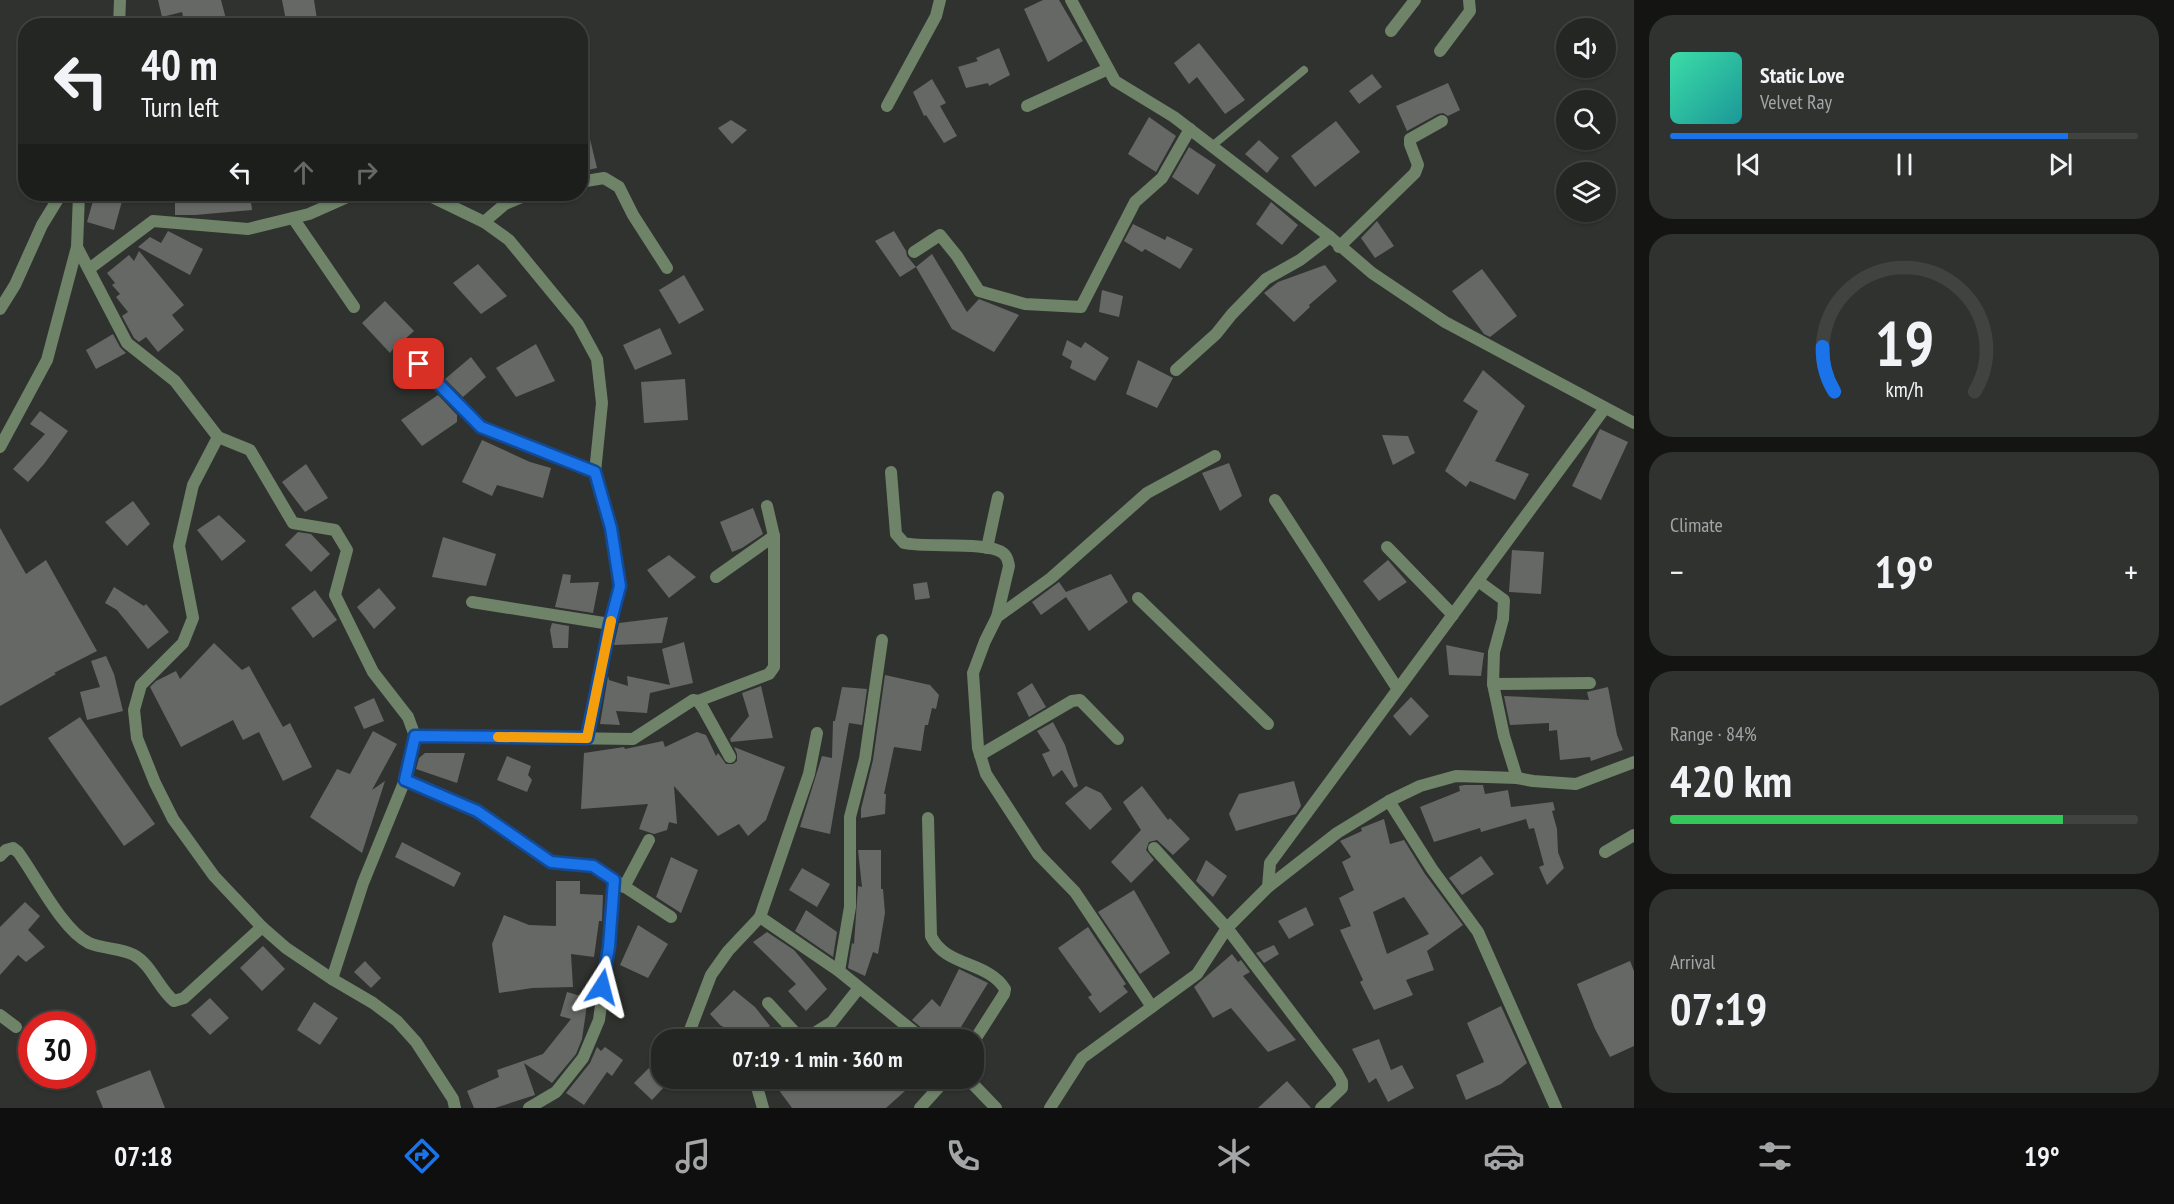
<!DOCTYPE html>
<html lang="en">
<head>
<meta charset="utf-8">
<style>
	:root { --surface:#242623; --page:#303230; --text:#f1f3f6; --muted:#a3a5a6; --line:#414341; --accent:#1a73e8 }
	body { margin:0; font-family:"PT Sans Narrow",sans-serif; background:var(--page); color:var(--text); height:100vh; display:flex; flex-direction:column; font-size:22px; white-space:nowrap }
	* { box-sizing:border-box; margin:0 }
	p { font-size:20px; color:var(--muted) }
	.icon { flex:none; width:33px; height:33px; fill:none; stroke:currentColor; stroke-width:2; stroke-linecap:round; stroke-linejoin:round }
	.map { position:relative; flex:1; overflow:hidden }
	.side { display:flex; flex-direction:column; gap:15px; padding:15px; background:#141513; width:540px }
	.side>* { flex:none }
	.top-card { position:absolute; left:18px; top:18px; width:570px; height:183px; border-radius:24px; box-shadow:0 2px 4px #0004,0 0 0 2px var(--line); background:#242623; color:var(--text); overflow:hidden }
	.buttons { position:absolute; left:1556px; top:18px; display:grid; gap:12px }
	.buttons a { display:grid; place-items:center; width:60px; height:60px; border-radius:50%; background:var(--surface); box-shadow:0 2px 4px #0004,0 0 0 2px var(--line); font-size:30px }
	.speed { position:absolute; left:18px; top:1011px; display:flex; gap:12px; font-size:30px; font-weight:700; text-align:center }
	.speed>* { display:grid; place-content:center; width:78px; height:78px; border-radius:50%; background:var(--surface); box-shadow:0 2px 4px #0004,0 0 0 2px var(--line); line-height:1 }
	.speed .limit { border:9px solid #d22; background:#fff; color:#111 }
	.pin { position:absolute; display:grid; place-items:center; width:51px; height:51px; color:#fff; margin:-26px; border-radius:12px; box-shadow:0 3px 9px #0006 }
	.me { position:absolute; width:66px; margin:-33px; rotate:9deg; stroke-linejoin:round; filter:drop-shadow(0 0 4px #0008) }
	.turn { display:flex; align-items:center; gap:21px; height:126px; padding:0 24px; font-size:27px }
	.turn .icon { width:78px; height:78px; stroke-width:2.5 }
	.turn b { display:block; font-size:42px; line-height:51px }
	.lanes { display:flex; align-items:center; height:57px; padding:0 24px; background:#0003; justify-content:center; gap:30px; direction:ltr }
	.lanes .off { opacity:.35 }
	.big { font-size:45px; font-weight:800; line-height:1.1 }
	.side .card { flex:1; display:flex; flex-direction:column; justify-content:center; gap:9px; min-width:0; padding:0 21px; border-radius:24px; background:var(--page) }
	.side .dial { align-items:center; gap:0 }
	.dial svg { height:156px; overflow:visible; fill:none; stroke:var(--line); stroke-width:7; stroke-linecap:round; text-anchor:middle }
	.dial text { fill:var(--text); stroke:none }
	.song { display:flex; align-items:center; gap:18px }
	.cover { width:72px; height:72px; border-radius:9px; background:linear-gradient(135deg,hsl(160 70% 55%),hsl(180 70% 35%)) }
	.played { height:6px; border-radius:3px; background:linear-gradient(90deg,var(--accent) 85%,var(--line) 85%) }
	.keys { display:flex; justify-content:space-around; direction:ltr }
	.heat { display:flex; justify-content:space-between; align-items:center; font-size:33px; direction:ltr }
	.charge { height:9px; border-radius:4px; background:linear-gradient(90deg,#34c759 84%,var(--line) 0) }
	.trip { position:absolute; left:651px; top:1029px; width:333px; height:60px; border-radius:24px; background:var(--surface); box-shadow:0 2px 4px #0004,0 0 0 2px var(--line); font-weight:800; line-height:60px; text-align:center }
	.tab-bar { display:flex; height:96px; justify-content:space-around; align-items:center; background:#0e0f0e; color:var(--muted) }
	.tab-bar .icon { width:42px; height:42px }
	.tab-bar .active { color:var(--accent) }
	.tab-bar b { font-size:27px; color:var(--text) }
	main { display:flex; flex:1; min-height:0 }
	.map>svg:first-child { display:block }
	.building { fill:#666865; fill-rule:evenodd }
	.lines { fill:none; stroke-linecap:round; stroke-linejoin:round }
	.lane { stroke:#6e8368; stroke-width:8 }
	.street { stroke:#6e8368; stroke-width:12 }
	.route-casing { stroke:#114b97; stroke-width:15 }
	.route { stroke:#1a73e8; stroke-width:10 }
	.slow { stroke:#f59e0b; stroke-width:10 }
</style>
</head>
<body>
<main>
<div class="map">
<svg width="1634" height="1108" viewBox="0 0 1634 1108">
	<rect width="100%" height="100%" fill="#30322f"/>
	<g class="building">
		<path d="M158,0H221L226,19L200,26H185L182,12L162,17Z"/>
		<path d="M282,0H314L318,26H287Z"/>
		<path d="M1043,0H1059L1083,41L1048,62L1024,9Z"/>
		<path d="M1199,43L1245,100L1225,114L1197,77L1189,84L1174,63Z"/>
		<path d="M999,48L1010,75L989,86L988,83L966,88L958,67L978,61L976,58Z"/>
		<path d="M1372,74L1382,87L1359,104L1349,91Z"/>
		<path d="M932,79L946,103L940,106L957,136L944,143L926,115L924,116L913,92Z"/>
		<path d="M1448,83L1460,110L1448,116L1443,113L1438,114L1407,131L1396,106Z"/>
		<path d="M1149,117L1176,136L1156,172L1128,154Z"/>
		<path d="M731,120L747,130L732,144L718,128Z"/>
		<path d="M1336,121L1360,152L1315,187L1291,156Z"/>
		<path d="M586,123L597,168L583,171L580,161V124Z"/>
		<path d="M1259,140L1279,158L1267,173L1245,154Z"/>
		<path d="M1189,147L1216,165L1198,195L1172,177Z"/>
		<path d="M95,194H124L114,230L87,222Z"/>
		<path d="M250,194L252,210L195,215H175V200L223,199L222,195Z"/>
		<path d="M1271,202L1298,225L1282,245L1256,224Z"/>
		<path d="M1377,221L1394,246L1375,258L1361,238Z"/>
		<path d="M1133,224L1165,240L1167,236L1193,249L1180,269L1145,249L1142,252L1124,241Z"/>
		<path d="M168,231L203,249L190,275L138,247L150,237L161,243Z"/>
		<path d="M894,231L906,251L907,256L916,267L900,277L875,241Z"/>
		<path d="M139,251L184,305L172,315L184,330L158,352L146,337L139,342L134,338L122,316L128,312L116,297L120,294L112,285L115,283L107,273L129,255L134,261Z"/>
		<path d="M932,254L967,312L979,299L1019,315L994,352L952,329L916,267Z"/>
		<path d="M478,264L507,296L481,314L453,283Z"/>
		<path d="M1325,265L1337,281L1309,305L1310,307L1294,322L1264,293L1278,282Z"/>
		<path d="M1482,269L1517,316L1490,337L1484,334L1452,291Z"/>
		<path d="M684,275L704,310L679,324L659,290Z"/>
		<path d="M1102,290L1123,296L1119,317L1099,312Z"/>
		<path d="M385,301L414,331L404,340L398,342L390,353L362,323Z"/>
		<path d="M660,328L672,354L635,370L623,345Z"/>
		<path d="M113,334L120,347L126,353L96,369L86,350Z"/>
		<path d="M1067,340L1081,348L1085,342L1109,358L1095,381L1070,368L1072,361L1062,355Z"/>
		<path d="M536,344L555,381L516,397L496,368Z"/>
		<path d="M471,357L486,377L463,397L445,379Z"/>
		<path d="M1138,360L1173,378L1157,408L1126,394Z"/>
		<path d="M1483,370L1525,406L1495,461L1529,474L1515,500L1470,481L1466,487L1445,471L1478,411L1463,401Z"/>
		<path d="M685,379L688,420L644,423L641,382Z"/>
		<path d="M438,395L457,415V422L422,446L401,420Z"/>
		<path d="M40,411L68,431L44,464L28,482L13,469L45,434L30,424Z"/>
		<path d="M1600,429L1628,442L1601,500L1572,486Z"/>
		<path d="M1382,435L1408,436L1415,453L1393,465Z"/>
		<path d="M482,440L530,462L551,468L543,498L497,485L492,496L462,482Z"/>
		<path d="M1229,463L1242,496L1220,511L1202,473Z"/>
		<path d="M306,464L328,498L305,512L282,482Z"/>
		<path d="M133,501L150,524L127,546L105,522Z"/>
		<path d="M753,508L763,534L742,548L732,552L720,522Z"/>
		<path d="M219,515L246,541L222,561L197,530Z"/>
		<path d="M0,528L26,574L46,560L97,651L54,673L56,674L0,706Z"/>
		<path d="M298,532L311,534L330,554L311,572L285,545Z"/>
		<path d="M443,537L496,554L486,586L432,577Z"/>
		<path d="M1512,550L1544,552L1541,594L1509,592Z"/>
		<path d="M669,555L696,577L669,598L647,570Z"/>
		<path d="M1388,560L1407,582L1379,601L1363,581Z"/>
		<path d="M563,574L571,575L570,583L599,582L593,613L555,607Z"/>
		<path d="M1111,574L1128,602L1089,631L1066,597L1041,615L1032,602L1059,582L1066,592Z"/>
		<path d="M927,582L930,598L915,600L913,584Z"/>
		<path d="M114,587L144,606L146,604L169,632L148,649L117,610L105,603Z"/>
		<path d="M379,588L396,608L374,629L357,607Z"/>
		<path d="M315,590L337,620L313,638L291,608Z"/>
		<path d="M668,617L662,643L614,645L619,623Z"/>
		<path d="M552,623L569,626L568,648H553L550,630Z"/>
		<path d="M684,642L693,683L650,693L647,713L616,711L620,725L600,724L608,676L609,680L628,686L627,676L670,685L662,649Z"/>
		<path d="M214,643L242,670L249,666L283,727L290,723L312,767L283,781L259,732L243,740L233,720L181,747L150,687L156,681L176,671L180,679Z"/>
		<path d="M1446,645L1484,653L1481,676L1449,675Z"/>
		<path d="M106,656L114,674L123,711L87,720L80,692L100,687L91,661Z"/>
		<path d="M885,675L930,685L939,695L936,709L932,708L928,725H925L921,751L894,747L884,794H886L885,814L861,818V809L873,760Z"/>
		<path d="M1032,683L1046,707L1029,717L1017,693Z"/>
		<path d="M761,686L773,738L731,742L730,739L749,716L742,693Z"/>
		<path d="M842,687L867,689L862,725L849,723L830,834L800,827L822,756L832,758L833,721H835Z"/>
		<path d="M1608,687L1617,735L1623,750L1591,761L1590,757L1560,760L1557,730L1549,731V723L1510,725L1504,696L1589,700L1587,692Z"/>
		<path d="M1411,697L1429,716L1410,736L1393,716Z"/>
		<path d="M374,698L384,721L364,729L354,707Z"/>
		<path d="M80,717L155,824L124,846L48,738Z"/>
		<path d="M1053,722L1065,745L1078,786L1074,788L1062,770L1053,777L1042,754L1050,751L1037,731Z"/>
		<path d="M373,731L397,744L372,790L385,781L362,853L310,817L337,769L350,774Z"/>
		<path d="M697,732L706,735L716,756L718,753L726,764H733L737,761V754L734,747L785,767L766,820L748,836L739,824L718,836L674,786L677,824L669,822L667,830L654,834L639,829L648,804L581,809L584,753L624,747L625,749L663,741L665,747Z"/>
		<path d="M425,753H465L457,783L416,769L419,758Z"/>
		<path d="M507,756L531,766L528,775L532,780L527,792L497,780Z"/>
		<path d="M1294,781L1301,806L1296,814L1236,831L1229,814L1239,794Z"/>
		<path d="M1465,785H1483L1485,794L1508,790L1511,807L1553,802L1555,810L1552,811L1557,829L1558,852L1564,868L1547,885L1539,867L1544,865L1534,828L1529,829L1526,819L1481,832L1480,828L1434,842L1420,807L1460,791L1459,786Z"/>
		<path d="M1086,786L1101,793L1112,809L1090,830L1065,803Z"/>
		<path d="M1142,786L1168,820L1170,818L1190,839L1173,855L1157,840L1149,842L1146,850L1154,860L1131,883L1111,862L1141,830L1123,802Z"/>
		<path d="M1384,819L1390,844L1404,840L1425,874L1463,925L1427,951L1434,970L1406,980L1413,995L1374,1010L1360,982L1363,980L1340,930L1351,926L1339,898L1354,890L1342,862L1351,857L1340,841L1362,831L1361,828ZM1404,897L1429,934L1387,954L1373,912Z"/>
		<path d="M402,842L461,873L454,887L395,857Z"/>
		<path d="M858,850H881V889H883L885,913L878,954L873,952L865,976L848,968L852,943L854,944L858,886L862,887Z"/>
		<path d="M1481,856L1494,874L1462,895L1449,878Z"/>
		<path d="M671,857L698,870L681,913L656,897Z"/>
		<path d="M1206,860L1227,876L1213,897L1196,881Z"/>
		<path d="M802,868L830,884L817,907L789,890Z"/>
		<path d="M556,881H580V894L603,895L602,921H599L594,957L571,954L573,987L532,988L499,993L492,944L504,915L529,925L556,926Z"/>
		<path d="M1134,890L1170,953L1140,974L1098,912Z"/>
		<path d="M25,902L40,916L28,930L45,947L26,962L18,955L0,975V927Z"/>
		<path d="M1306,907L1314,925L1289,939L1278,921Z"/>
		<path d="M806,910L837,932L833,957L795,931Z"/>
		<path d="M638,925L668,944L648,978L620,965Z"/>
		<path d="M1088,927L1126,984L1123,986L1128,992L1100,1013L1088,997L1092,995L1058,948Z"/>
		<path d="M767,932L794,950L827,989L806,1011L788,991L796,984L753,942Z"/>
		<path d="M1274,945L1279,954L1264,963L1256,953Z"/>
		<path d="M263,946L285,969L262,991L240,968Z"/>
		<path d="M1232,954L1238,962L1241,960L1250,972L1243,976L1296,1040L1268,1052L1231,1008L1213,1018L1194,987Z"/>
		<path d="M365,961L381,978L371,988L354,972Z"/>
		<path d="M1630,961L1634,971V1046L1610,1057L1595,1029L1577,984Z"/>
		<path d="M959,969L988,983L961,1027L949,1040H932L929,1034L912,1020L932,999L940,1007Z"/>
		<path d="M734,990L755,1007L770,1026L757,1040H739L734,1033L720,1025L710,1014Z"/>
		<path d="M567,992L588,998L582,1039L576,1054L552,1083L524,1063L535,1095L495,1108H474L467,1091L499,1077L497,1070L543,1054L571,1019L560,1016Z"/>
		<path d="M210,998L229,1018L210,1035L191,1015Z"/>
		<path d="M314,1002L338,1018L320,1045L297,1030Z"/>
		<path d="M1501,1006L1527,1063L1501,1084L1466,1100L1456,1075L1484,1062L1467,1023Z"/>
		<path d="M900,1031L910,1040H892Z"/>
		<path d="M1379,1039L1391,1070L1402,1065L1414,1088L1388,1102L1376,1078L1369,1083L1352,1049Z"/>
		<path d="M597,1047L601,1051L605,1047L623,1060L612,1076L607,1072L584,1105L566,1093L590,1063Z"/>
		<path d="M649,1068L666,1085L652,1100L634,1083Z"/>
		<path d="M150,1070L165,1108H103L96,1091Z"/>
		<path d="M770,1078H892L905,1091L886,1108H792Z"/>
		<path d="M1287,1081L1311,1108H1258Z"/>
	</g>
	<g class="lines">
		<path class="lane" d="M1212,146L1304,70"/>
		<g class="street">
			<path d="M1071,0L1115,81L1174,117L1330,237L1372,273L1445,322L1634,423"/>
			<path d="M119,26L120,0"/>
			<path d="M1391,31L1415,0"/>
			<path d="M1440,51L1470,11L1469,0"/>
			<path d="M887,106L936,16L940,0"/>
			<path d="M1027,106L1108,69"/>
			<path d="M580,182L604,178L619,187L633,215L667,268"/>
			<path d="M426,194L484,222L509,240L578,324L597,359L602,403L595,472L611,528L620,586L610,624L587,738"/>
			<path d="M293,218L354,307"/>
			<path d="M484,222L505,204L529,194"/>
			<path d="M77,247L127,343L175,381L218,437L193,485L179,546L193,618L183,643L141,685L134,710L137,738L155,783L173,819L214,876L262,927L286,948L332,979L373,1003L397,1021L416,1042L453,1099L455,1108"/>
			<path d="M1339,247L1415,173L1418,165L1410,144V139L1442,121"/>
			<path d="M914,252L940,235L957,256L979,291L1025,304L1081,307L1135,202L1162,178L1190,129"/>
			<path d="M89,269L153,221L248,229L309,214L354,194"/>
			<path d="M0,309L15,285L42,225L61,194"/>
			<path d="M403,348L481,427L595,472"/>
			<path d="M1176,370L1216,334L1232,314L1266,279L1300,260L1330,237"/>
			<path d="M218,437L250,450L293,523L335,530L347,550L335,595L373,672L408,717L415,736L405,780L363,883L332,979"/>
			<path d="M0,447L47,360L77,247L79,194"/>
			<path d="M891,472L896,534L904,543C927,548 987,541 1003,553C1008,557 1008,561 1009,566L997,617"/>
			<path d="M1275,500L1397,688"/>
			<path d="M1387,547L1453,615"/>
			<path d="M987,548L998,497"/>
			<path d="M716,577L774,536L767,506"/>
			<path d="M1478,581L1504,600L1503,619L1494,652L1493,684L1504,736L1517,778"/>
			<path d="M1138,598L1268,724"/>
			<path d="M472,602L610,624"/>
			<path d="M882,640L865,759L850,817V907L839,971L924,1040"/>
			<path d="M1493,684L1590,683"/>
			<path d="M698,701L769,674L774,667V536"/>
			<path d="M415,736L633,739L693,700L698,701L703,708L730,757"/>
			<path d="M980,755L1072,701L1080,700L1118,739"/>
			<path d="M405,780L477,811L551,862L593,866L671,917"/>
			<path d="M1389,801L1432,869L1478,932L1556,1108"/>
			<path d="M928,818L931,936C945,967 988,961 1005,989L1004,994L974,1041"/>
			<path d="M1154,848L1227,928L1337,1073L1342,1082V1088L1321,1108"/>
			<path d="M1605,852L1634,835"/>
			<path d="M0,856L6,850L13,848L18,852C36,876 62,930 89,943C103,949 121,948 134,955C152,965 158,988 174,1001L184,998L262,927"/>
			<path d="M624,887L649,840"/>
			<path d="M1268,887L1270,863L1605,408"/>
			<path d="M760,917L839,971"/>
			<path d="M768,1003L802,1040"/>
			<path d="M1152,1007L1075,892L1038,854L986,774L978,748L973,673L985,641L997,617L1051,578L1147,493L1215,456"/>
			<path d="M0,1015L16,1027"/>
			<path d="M690,1040V1030L711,975L728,951L760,917L809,774L817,733"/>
			<path d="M803,1040L832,1022L859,988"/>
			<path d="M740,1078L757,1087"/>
			<path d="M762,1078L757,1087L763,1108"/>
			<path d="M967,1078L996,1108"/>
			<path d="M529,1108L556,1092L583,1058L599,1020L609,947L614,880"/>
			<path d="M920,1108L947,1078"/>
			<path d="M1050,1108L1082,1058L1197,974L1227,928L1268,887L1337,833L1389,801L1420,786L1456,776L1517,778L1533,781L1576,784L1634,762"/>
		</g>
	</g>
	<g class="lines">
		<g class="route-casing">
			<path id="route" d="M419,364L481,427L595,472L611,528L620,586L610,624L587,738L415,736L405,780L477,811L551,862L593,866L614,880L609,947L602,987"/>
		</g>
		<use href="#route" class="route"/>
		<path class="slow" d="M498,737L587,738L611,621"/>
	</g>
</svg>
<div class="buttons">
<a><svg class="icon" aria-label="sound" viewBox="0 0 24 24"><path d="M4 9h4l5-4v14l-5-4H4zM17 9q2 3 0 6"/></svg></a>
<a><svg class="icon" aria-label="search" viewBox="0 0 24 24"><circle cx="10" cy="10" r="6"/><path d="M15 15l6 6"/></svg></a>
<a><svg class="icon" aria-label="layers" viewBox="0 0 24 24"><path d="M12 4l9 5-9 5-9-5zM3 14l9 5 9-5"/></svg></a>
</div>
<div class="speed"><div class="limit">30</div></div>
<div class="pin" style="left:419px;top:364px;background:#d93025"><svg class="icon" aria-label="arrive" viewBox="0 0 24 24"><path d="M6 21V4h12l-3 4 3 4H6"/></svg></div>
<svg class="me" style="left:602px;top:987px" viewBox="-20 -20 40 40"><path d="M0-17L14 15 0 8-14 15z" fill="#1a73e8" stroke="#fff" stroke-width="4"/></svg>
<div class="trip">07:19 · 1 min · 360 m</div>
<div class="top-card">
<div class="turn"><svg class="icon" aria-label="left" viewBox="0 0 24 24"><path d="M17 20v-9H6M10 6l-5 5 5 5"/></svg><div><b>40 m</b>Turn left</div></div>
<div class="lanes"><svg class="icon" aria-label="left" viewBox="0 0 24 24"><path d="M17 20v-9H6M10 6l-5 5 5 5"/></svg><svg class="icon off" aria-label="ahead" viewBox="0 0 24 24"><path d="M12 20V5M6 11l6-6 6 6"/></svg><svg class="icon off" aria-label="right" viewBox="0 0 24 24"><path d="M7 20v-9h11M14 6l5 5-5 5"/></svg></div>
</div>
</div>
<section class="side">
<div class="card">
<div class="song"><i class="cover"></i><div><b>Static Love</b><p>Velvet Ray</p></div></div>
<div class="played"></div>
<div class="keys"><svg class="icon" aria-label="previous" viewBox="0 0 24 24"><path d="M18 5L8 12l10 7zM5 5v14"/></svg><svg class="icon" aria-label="pause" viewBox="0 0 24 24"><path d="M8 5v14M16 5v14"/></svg><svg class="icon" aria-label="next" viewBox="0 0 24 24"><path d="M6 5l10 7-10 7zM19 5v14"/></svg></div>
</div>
<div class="card dial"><svg viewBox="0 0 100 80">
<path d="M14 69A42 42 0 1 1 86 69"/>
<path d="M14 69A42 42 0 0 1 8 46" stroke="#1a73e8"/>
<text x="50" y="56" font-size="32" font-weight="700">19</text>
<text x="50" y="72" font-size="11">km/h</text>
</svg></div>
<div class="card"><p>Climate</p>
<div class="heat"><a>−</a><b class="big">19°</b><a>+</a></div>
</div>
<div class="card"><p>Range · 84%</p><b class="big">420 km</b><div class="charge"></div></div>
<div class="card"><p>Arrival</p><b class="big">07:19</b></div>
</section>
</main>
<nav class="tab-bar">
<b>07:18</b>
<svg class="icon active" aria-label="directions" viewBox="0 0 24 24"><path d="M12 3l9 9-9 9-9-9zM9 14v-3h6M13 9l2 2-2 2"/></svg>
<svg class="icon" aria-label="music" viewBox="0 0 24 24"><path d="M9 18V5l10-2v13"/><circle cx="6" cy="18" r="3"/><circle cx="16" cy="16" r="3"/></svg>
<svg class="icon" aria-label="phone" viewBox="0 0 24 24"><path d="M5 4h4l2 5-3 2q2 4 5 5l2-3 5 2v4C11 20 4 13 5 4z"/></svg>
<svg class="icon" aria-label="climate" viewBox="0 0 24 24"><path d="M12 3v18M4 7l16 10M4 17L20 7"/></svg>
<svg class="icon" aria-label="car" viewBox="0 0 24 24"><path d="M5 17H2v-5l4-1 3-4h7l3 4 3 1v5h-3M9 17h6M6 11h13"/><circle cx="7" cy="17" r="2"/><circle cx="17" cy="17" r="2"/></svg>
<svg class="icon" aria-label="filters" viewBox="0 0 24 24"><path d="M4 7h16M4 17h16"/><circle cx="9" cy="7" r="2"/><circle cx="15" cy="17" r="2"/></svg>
<b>19°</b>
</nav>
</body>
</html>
